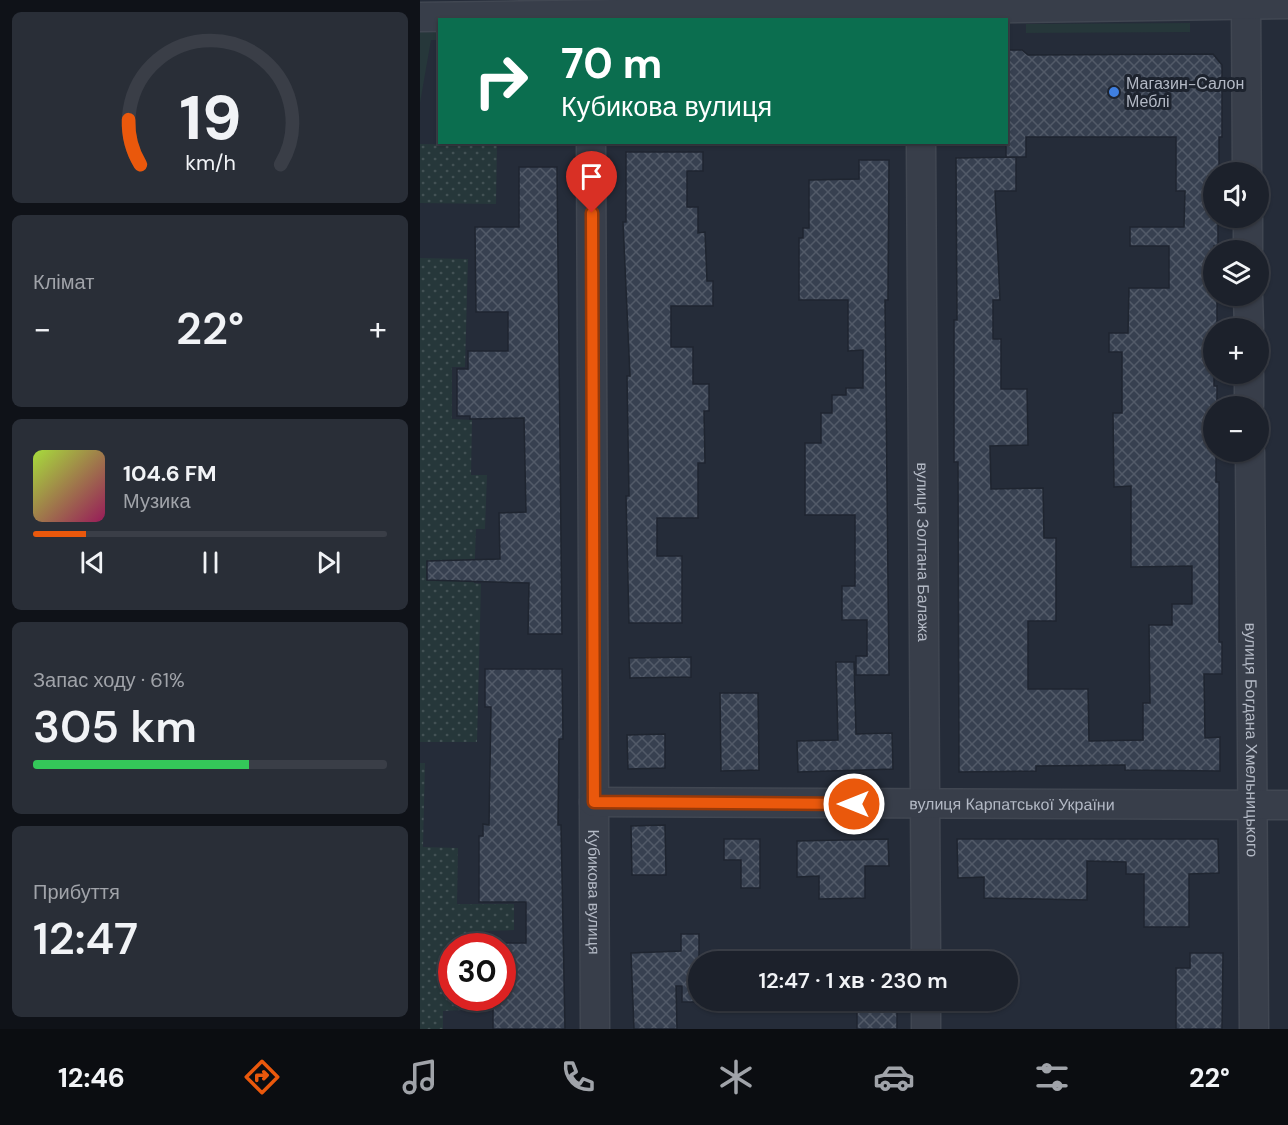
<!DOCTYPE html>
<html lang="uk">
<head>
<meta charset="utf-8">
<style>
	:root { --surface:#1c212b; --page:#292e37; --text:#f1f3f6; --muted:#a0a3a9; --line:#3a3e47; --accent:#ea580c }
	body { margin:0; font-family:"DM Sans",sans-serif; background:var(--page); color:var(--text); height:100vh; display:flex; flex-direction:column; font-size:22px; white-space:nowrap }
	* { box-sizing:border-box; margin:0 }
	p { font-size:20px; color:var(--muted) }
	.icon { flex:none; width:33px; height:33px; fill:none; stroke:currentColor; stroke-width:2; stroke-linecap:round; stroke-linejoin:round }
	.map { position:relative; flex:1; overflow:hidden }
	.drawer { display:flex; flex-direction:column; gap:12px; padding:12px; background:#0f1218; width:420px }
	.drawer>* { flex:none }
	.hud { position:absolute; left:18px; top:18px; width:570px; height:126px; border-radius:0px; box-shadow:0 2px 4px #0004,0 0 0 2px var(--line); background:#0b6e4f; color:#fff; overflow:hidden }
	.tools { position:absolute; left:783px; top:162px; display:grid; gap:12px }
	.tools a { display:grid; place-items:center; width:66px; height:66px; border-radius:50%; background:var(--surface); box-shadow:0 2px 4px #0004,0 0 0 2px var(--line); font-size:30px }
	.speed { position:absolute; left:18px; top:933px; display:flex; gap:12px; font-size:30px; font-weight:700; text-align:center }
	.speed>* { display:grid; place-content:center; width:78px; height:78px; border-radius:50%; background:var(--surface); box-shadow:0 2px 4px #0004,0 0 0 2px var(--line); line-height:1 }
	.speed .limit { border:9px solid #d22; background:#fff; color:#111 }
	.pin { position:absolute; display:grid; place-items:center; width:51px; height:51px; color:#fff; margin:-62px -26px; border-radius:50% 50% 50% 0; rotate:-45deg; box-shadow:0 0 6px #0007 }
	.pin .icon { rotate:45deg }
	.me { position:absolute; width:66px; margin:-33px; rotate:270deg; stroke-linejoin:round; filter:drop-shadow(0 0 4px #0008) }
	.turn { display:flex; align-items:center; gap:21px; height:126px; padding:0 24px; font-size:27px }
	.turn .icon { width:78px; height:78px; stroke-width:2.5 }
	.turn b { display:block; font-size:42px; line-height:51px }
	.big { font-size:45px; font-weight:600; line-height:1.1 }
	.drawer .card { flex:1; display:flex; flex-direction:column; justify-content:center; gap:9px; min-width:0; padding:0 21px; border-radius:9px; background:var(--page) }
	.drawer .dial { align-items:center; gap:0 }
	.dial svg { height:156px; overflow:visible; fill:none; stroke:var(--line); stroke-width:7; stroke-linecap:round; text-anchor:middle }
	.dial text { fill:var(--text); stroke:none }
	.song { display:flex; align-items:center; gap:18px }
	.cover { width:72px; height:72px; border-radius:9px; background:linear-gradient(135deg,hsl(80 70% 55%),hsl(330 70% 35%)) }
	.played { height:6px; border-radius:3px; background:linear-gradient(90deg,var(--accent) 15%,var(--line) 15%) }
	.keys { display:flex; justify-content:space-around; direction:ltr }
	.heat { display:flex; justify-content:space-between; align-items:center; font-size:33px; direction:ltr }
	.charge { height:9px; border-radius:4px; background:linear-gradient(90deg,#34c759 61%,var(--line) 0) }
	.trip { position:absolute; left:268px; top:951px; width:330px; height:60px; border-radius:30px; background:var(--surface); box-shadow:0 2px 4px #0004,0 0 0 2px var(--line); font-weight:600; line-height:60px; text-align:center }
	.tabs { display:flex; height:96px; justify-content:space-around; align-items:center; background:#0b0d11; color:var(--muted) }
	.tabs .icon { width:42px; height:42px }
	.tabs .current { color:var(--accent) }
	.tabs b { font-size:27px; color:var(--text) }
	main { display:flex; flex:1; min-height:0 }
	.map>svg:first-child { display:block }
	.green { fill:#26373a }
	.garden { fill:url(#garden-dots) }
	.building { fill:url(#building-cross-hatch); stroke:#1f2530; stroke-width:1.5 }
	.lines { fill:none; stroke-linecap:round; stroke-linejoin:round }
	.minor-casing { stroke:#414752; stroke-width:31 }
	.minor { stroke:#383e4a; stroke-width:28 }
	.route-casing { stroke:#983908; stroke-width:15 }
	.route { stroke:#ea580c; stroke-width:10 }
	.shop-dot { fill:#3f7fe0; stroke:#1d232e; stroke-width:2 }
	.labels { text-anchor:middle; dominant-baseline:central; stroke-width:6; stroke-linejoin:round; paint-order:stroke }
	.poi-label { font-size:16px; fill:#b3b9c5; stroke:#1d232e; text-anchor:start }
	.street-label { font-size:16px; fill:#b3b9c5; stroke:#1d232e }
</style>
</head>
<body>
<main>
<section class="drawer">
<div class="card dial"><svg viewBox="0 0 100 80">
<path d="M14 69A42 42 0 1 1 86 69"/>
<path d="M14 69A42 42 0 0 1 8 46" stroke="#ea580c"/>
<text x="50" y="56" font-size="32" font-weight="700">19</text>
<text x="50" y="72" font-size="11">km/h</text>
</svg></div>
<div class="card"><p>Клімат</p>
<div class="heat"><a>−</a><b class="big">22°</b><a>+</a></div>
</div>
<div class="card">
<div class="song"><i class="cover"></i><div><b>104.6 FM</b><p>Музика</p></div></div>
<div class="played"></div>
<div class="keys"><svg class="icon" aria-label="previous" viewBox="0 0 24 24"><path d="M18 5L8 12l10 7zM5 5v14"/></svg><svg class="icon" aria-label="pause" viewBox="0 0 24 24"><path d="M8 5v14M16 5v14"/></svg><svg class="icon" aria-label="next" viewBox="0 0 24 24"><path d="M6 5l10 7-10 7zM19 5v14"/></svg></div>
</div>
<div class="card"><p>Запас ходу · 61%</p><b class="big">305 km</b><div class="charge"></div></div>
<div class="card"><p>Прибуття</p><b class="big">12:47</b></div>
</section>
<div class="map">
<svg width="868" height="1029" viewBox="0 0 868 1029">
	<defs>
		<pattern id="garden-dots" width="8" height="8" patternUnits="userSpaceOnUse" patternTransform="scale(1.5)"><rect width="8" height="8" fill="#26373a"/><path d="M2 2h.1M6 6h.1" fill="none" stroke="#435255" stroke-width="1.8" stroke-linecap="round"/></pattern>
		<pattern id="building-cross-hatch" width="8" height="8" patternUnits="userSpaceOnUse" patternTransform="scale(1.5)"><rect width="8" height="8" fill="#374050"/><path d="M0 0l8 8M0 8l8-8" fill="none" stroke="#525a68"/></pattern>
	</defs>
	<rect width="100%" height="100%" fill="#252c39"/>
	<g class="green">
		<path d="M770,23V32L606,33V24Z"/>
		<path d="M0,24H20L19,40H11L0,103Z"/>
	</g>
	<g class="garden">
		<path d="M0,144L77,145L76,204L0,203Z"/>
		<path d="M0,258L48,259L45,367H32V419L52,420L51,475H67L65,529H56L54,583L61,584L57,742H0Z"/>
		<path d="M0,763H5L3,847L38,848L37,904H94V930L64,931L63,946H32V998H42V1010L23,1011V1029H0Z"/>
	</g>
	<g class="building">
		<path d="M586,50H602L608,55L793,54L802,65V137H799V172H794V218H798V246H794V296H797V328H794V386H797V406H794V452H796V482H799V642H802V674H784L785,738L800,737V771L705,770V765L616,766V771L539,772L538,462H534V320H537L536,158L596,157V191H575L580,300H573V339H581V389H607L608,445L570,446L571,489L623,488L624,538H636V621H608V689H668L669,741L723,740V703H730L729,625H752V604H772V566L711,567V486L694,487L693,413H702V352H689V333H708L709,288H749V246H710V227H764L765,191H756V137H606V157H586Z"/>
		<path d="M206,152H283V171H267V207H278V233L285,232L287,281H293V306H251V347H273V384H289V411H284L285,463H278V518H237V556H262V623H209L206,496H209L207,376H210L203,222H206Z"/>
		<path d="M439,160H469L468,300H465L469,675H436V656H447V620H422V586H435V515H385V443H401V413H412V395H426V388H443V350L428,351V300H379V238H383V228H389V180L439,179Z"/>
		<path d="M99,167H137L142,634H108L109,583L7,580V561L80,559L79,513L106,512L104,418L50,419V416H37V369H48V351H88V312H56L55,227H99Z"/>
		<path d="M271,657V677L210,678L209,658Z"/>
		<path d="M416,662H434L436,734L472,733L473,769L378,772L377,741L418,740Z"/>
		<path d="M65,669H142L143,739H139L138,825H141L145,1029H73V998H82V943H106V902H59V836H63V824L69,825L71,707H65Z"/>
		<path d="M300,693H338L339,770L301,771Z"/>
		<path d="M245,734V768L208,769L207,735Z"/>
		<path d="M245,825L246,875H212L211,826Z"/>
		<path d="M304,839H340V888H321V860H304Z"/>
		<path d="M468,839L469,866H445V898L399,899V876L377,877V841Z"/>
		<path d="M537,839H798L799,873L769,874V927H724V874H706V862L667,861V900L564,898V877L538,878Z"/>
		<path d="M261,934H279V1002H262V986H256L257,1029H214L211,953L261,951Z"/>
		<path d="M770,953H803L802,1029H756V968H770Z"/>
		<rect x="437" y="1007" width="40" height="22"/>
	</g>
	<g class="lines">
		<g class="minor-casing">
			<g id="minor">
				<path d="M826,4L827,172"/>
				<path d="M0,17L868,4"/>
				<path id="s1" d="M171,142L175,1029"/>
				<path id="s2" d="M501,142L506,962"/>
				<path d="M828,218V250"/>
				<path d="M828,296L829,328"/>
				<path d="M829,374V406"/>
				<path id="s3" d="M830,452L834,1029"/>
				<path id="s4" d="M174,802L868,805"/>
				<path d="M506,1000V1029"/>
			</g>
		</g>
		<use href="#minor" class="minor"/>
	</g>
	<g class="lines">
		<g class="route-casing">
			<path id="route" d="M172,213L174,802L434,804"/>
		</g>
		<use href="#route" class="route"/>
	</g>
	<circle class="shop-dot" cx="694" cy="92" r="6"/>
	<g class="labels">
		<g class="poi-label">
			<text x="706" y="83">Магазин-Салон<tspan x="706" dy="18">Меблі</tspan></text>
		</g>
		<g class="street-label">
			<text stroke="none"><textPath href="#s2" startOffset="410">вулиця Золтана Балажа</textPath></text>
			<text stroke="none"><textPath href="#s3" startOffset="288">вулиця Богдана Хмельницького</textPath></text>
			<text stroke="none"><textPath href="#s4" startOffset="418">вулиця Карпатської України</textPath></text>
			<text stroke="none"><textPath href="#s1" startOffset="750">Кубикова вулиця</textPath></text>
		</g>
	</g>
</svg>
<div class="tools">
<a><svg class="icon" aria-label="sound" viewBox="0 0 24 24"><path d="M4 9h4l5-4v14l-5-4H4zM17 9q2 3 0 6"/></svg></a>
<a><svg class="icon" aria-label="layers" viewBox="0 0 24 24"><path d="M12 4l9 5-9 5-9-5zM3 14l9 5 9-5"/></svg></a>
<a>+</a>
<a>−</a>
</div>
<div class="speed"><div class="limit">30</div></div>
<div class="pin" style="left:172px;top:213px;background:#d93025"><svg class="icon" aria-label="arrive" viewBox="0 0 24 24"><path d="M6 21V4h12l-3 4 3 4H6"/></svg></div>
<svg class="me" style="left:434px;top:804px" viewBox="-20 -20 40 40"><circle r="17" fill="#ea580c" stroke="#fff" stroke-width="3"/><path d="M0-11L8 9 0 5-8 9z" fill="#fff"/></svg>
<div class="trip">12:47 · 1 хв · 230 m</div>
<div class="hud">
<div class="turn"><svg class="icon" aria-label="right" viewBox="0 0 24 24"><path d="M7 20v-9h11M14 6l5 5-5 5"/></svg><div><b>70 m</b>Кубикова вулиця</div></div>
</div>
</div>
</main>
<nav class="tabs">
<b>12:46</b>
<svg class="icon current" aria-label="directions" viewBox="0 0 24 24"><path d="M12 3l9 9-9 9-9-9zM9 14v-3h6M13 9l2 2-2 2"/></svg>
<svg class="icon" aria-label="music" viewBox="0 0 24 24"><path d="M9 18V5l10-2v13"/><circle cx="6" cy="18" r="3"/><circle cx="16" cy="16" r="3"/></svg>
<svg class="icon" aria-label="phone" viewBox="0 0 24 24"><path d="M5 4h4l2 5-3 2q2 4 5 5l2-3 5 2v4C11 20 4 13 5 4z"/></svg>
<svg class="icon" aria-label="climate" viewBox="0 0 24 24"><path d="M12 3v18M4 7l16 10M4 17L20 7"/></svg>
<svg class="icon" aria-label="car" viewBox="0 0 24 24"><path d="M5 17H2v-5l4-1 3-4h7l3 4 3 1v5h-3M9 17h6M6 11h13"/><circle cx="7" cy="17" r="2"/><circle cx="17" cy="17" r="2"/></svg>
<svg class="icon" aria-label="filters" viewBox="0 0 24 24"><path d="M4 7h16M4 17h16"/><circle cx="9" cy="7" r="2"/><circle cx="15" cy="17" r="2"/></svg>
<b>22°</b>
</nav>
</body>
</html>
